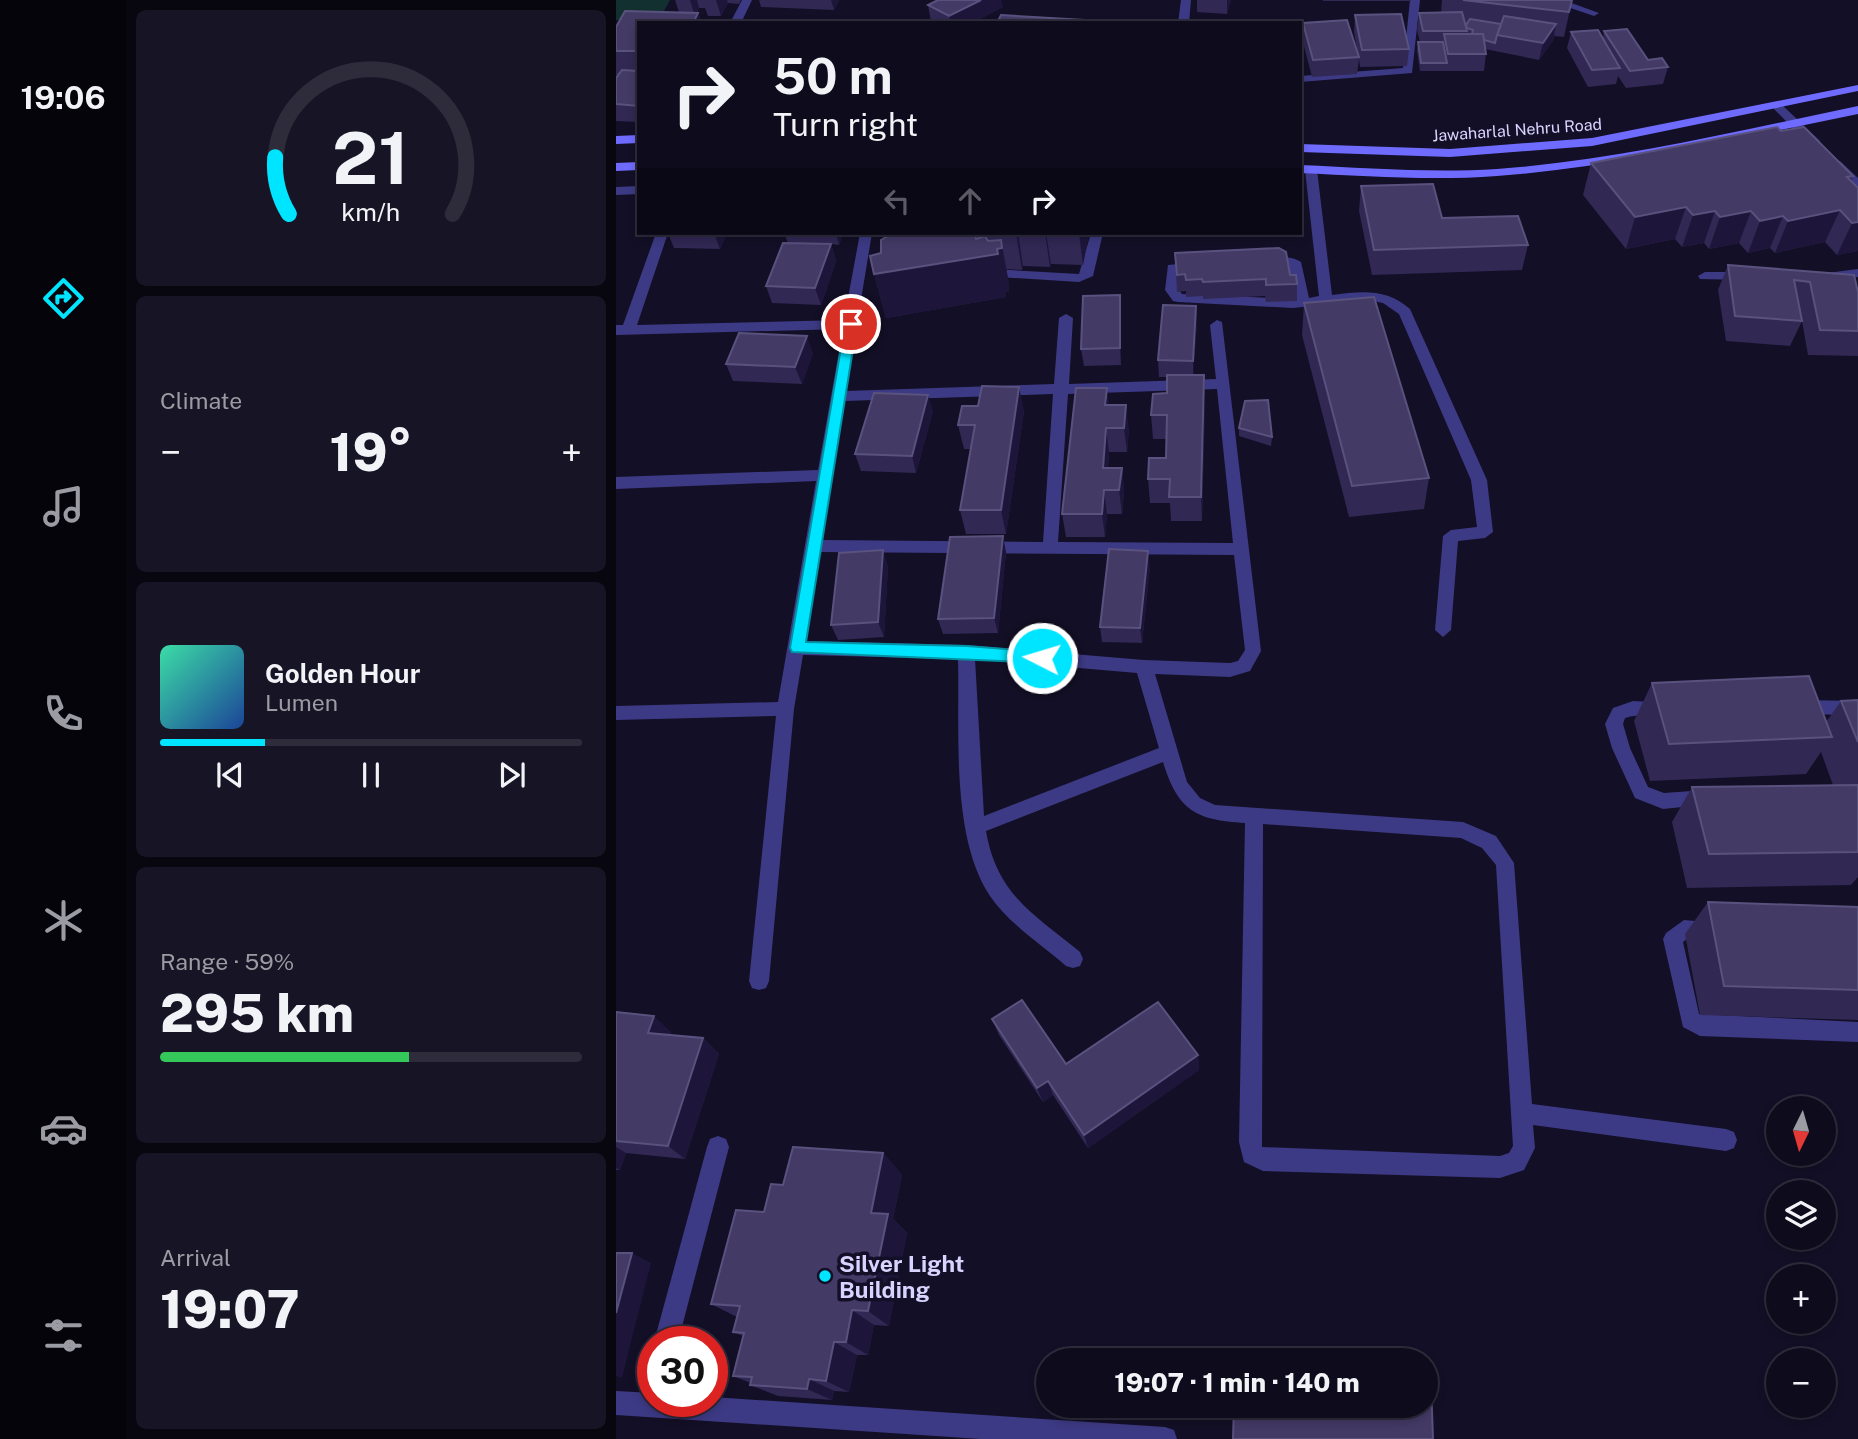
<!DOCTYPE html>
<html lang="en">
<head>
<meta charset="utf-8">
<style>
	:root { --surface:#0e0b1c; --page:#171425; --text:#f1f3f6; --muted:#9b9ba3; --line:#2e2b3b; --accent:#00e5ff }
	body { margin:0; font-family:"Public Sans",sans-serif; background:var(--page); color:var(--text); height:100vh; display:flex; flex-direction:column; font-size:26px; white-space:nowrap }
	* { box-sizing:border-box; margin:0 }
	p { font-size:23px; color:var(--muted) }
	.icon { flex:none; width:38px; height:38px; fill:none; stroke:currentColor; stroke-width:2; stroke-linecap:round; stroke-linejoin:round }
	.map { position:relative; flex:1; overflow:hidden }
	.sheet { display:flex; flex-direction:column; gap:10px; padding:10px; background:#08060f; width:490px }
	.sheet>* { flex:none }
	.hud { position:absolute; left:21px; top:21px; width:665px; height:214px; border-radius:0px; box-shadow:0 4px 10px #0003,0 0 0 2px var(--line); background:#0e0b1c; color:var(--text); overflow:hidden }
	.needle { width:46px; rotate:185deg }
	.tools { position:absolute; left:1150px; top:1096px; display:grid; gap:14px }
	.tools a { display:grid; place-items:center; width:70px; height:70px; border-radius:50%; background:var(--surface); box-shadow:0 4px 10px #0003,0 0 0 2px var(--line); font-size:35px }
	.speed { position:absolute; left:21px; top:1326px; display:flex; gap:14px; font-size:35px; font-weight:700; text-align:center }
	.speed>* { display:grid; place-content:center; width:91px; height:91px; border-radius:50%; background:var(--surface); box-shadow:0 4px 10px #0003,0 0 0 2px var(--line); line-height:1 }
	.speed .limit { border:10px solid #d22; background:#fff; color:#111 }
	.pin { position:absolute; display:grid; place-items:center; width:60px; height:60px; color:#fff; margin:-30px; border:4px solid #fff; border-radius:50%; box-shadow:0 2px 7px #0007 }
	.me { position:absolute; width:77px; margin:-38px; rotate:275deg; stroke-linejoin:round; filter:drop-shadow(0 0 5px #0008) }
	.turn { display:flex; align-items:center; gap:24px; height:147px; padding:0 21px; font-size:32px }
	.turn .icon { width:91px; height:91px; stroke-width:2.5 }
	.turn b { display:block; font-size:49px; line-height:60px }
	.lanes { display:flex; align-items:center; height:66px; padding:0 21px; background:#0003; justify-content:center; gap:35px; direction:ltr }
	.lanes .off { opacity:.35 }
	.big { font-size:52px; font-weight:800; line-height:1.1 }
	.sheet .tile { flex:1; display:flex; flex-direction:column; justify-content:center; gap:10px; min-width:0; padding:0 24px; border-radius:10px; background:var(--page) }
	.sheet .dial { align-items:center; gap:0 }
	.dial svg { height:182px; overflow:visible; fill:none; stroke:var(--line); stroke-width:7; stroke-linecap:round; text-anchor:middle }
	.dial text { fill:var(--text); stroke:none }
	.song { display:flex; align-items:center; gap:21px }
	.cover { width:84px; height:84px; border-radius:10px; background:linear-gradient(135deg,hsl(160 70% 55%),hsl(220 70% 35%)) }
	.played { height:7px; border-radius:4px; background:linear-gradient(90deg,var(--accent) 25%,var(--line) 25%) }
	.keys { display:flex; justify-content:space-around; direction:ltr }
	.heat { display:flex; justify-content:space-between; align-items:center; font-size:38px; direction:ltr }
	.charge { height:10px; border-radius:5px; background:linear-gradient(90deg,#34c759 59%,var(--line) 0) }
	.trip { position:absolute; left:420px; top:1348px; width:402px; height:70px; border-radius:35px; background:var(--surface); box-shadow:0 4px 10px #0003,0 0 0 2px var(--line); font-weight:800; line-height:70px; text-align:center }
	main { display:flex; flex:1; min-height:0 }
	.tab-bar { display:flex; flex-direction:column; width:126px; justify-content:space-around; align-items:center; background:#06040b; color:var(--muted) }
	.tab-bar .icon { width:49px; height:49px }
	.tab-bar .on { color:var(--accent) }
	.tab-bar b { font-size:32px; color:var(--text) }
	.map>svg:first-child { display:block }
	.green { fill:#12302f }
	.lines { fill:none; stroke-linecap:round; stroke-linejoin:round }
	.lane { fill:#3d3a85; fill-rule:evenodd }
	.street { fill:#3d3a85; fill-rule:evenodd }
	.secondary { fill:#6f6bff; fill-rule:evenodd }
	.wall { fill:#312854 }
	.shaded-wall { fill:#1d163a }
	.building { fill:#433a66; stroke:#5a527e; stroke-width:2 }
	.route { fill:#00e5ff; stroke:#0095a6; stroke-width:2 }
	.poi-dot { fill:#00e5ff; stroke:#130f26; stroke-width:2.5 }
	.labels { text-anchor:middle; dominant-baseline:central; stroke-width:7; stroke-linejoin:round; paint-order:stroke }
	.far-street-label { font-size:16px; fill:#d9d4ff; stroke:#130f26 }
	.near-poi-label { font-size:23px; font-weight:bold; fill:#d9d4ff; stroke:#130f26; text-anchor:start }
</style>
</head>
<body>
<main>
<nav class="tab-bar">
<b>19:06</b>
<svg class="icon on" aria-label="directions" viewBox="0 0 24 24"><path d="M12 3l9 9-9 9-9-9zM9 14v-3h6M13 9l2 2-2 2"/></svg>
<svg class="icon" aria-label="music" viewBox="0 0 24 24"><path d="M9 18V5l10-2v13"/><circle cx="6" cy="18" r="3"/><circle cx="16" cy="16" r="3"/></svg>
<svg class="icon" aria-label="phone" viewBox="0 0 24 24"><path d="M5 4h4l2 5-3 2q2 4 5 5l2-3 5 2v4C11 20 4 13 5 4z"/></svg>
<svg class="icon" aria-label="climate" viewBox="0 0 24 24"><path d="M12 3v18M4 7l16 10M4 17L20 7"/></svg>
<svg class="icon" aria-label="car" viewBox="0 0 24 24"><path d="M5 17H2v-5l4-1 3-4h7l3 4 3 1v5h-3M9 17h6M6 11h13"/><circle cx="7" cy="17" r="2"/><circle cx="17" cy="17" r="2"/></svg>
<svg class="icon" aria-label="filters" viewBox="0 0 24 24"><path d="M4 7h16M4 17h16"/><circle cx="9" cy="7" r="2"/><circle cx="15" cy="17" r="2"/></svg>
</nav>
<section class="sheet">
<div class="tile dial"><svg viewBox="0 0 100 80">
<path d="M14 69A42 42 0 1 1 86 69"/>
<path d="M14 69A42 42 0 0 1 8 44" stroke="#00e5ff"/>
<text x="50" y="56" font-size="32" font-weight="700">21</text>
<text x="50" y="72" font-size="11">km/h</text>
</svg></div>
<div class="tile"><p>Climate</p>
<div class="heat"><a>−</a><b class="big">19°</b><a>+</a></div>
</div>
<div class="tile">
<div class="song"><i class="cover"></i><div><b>Golden Hour</b><p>Lumen</p></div></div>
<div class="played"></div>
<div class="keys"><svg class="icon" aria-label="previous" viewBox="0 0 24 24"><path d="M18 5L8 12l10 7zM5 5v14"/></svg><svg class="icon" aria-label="pause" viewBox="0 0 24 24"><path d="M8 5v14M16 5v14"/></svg><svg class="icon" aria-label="next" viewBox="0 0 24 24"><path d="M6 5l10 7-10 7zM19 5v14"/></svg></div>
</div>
<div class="tile"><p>Range · 59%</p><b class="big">295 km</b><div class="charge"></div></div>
<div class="tile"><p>Arrival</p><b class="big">19:07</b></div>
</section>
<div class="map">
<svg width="1242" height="1439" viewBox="0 0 1242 1439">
	<rect width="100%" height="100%" fill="#130f26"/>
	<path class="green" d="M0,0H54L43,20H0Z"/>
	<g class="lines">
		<g class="lane">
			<path d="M1183,700L1242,701V715L1183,714L1177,712L1174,707L1177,702Z"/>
			<path d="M1017,701L1052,703L1055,708L1052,713C1038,718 1023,713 1009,718L1007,724L1014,748L1032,787L1048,793L1090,790L1096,792L1099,798L1096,804L1047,809L1019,798L996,748L989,724L997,708Z"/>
			<path d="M102,1136L110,1139L113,1147L62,1342H38L91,1147L94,1139Z"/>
		</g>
		<g class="street">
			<path d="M126,0H136L125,23H114Z"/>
			<path d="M565,0H575L573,23H562Z"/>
			<path d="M794,0H804L796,73L684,82V76L787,68Z"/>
			<path d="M931,0H947L983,13L978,16Z"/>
			<path d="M1156,103H1164L1204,141V147H1196L1156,107Z"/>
			<path d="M1216,161H1224L1242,178V189L1216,167Z"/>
			<path d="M695,166L701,170L716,295C745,291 771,288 794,309L871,480L877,532L869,538L842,541L835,630L827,637L819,630L827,536L835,530L861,527L855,480L783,314L767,303L752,300L677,308L562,302L557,301L549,290L552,265L582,262L589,266L587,269L563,272V290L566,294L679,299L672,266H648L641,262C651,255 675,255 685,262L693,298L703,296L689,170Z"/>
			<path d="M23,186V194L0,195V187Z"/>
			<path d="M40,233H52L21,325L228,320L244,233H256L230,391L438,384L443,318L450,314L457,318L453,384L600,379L594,325L601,320L606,322L645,651L634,671L614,677L539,674L571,782L584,798L599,805L847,822L880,836L898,863L916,1104L1110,1129L1118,1132L1121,1140L1118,1148L1110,1151L917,1125L919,1148L908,1170L884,1178L647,1171L628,1162L623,1142L629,823C580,820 562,811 547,762L370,831C381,895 418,914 464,952L467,959L464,966L457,968L450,966C425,944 393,924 374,896C334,836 344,729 342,659L187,655L178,709L153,981L150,988L143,990L136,988L133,981L160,716L0,720V706L162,702L200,481L0,489V477L202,470L227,329L0,335V325H7ZM601,389L617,543L442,542L452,394ZM437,394L427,542L206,540L229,401ZM204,552L618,555L629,650L622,661L614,663L528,660L350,645L189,641ZM359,659L521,673L543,748L368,816ZM647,824L845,838L866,848L880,865L897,1146L893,1153L884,1156L646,1147Z"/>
			<path d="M371,233H383L376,269L463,274L475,233H487L477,276L463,282L366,276L361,267Z"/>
			<path d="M1242,269V277L1211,281L1204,277L1211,273Z"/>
			<path d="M1089,272H1130L1137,276L1130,280L1084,279L1082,276Z"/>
			<path d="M1068,920L1102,923L1105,929L1102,935L1072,938L1067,942L1083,1014L1242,1022V1042L1084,1036L1067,1027L1047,939L1050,933Z"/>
			<path d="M0,1391L37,1393V1402H96V1397L549,1427L558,1430L561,1439H365L0,1415Z"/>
		</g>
		<g class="secondary">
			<path d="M1242,85V91L976,146L834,157L684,152V144L834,149L976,138Z"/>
			<path d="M1242,106V114C1122,138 1003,167 881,176C815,181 750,176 684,173V165C750,168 815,173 881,169C1003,160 1122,131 1242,106Z"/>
			<path d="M23,135V143L0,144V136Z"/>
			<path d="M23,162V170L0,171V163Z"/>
		</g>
	</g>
	<g class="wall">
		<path d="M59,0H125L123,4L112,3L105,16H92L89,8H83L81,13H82L86,23H23V122L0,121V78L2,75H0V27L63,12Z"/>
		<path d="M143,0H223L218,10L145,7Z"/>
		<path d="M581,0H615L611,14L581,12Z"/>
		<rect x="707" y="0" width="88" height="1"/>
		<path d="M826,0H956L948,37L938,36L937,41L923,60L869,49L870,54L868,71H804L801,51L802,42H804L801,30L803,13H825Z"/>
		<path d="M312,5L387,7L356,23H317L315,22Z"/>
		<path d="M739,15L793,49L791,66L744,67L743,59L741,74L696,77L686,39L687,23L742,54L738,32Z"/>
		<path d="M988,31L1032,60L1052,67L1047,84L1010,88L1002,76L1000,84L972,87L951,48L955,32L987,38Z"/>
		<path d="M684,41L687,60V77H684Z"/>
		<path d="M1165,131L1237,176L1235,181L1242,251L1221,255L1209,242L1159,253L1154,248L1132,253L1123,243L1093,249L1088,243L1066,247L1059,239L1010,249L967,195L975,163Z"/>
		<path d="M745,186L826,218L912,245L906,270L756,275L743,211Z"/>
		<path d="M52,233H111L104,249L58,248Z"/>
		<path d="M168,233H227L223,245L215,244L220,261L205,305L156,303L150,286L172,243Z"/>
		<path d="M283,233H362L361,239L370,238L369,233H473L467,265L435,264L434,267L407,266L406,270L390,269L393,292H389L390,297L270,318L258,274L265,253Z"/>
		<path d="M559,253L674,275L681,284V301L650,302L649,296L587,299V296L570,297V291L561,292Z"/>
		<path d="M1112,265L1242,292V356L1192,355L1186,321L1174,346L1110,341L1102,290Z"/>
		<path d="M688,303L813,478L808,509L733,517L686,335Z"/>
		<path d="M580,306L581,323L577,375H588L589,400L586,521H555L554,503H534L532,479L550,458V439H537L535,415L551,393V377H543L542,360Z"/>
		<path d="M505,312V365L468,366L465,349Z"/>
		<path d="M197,353L186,384L117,381L110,364Z"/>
		<path d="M493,405L513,429L511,452H493L492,468H506L508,492L506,514H491L489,537H450L446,514Z"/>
		<path d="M317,411L300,473L245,471L239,454Z"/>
		<path d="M408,411L390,534H350L344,510L355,449H348L342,425Z"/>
		<path d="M623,428L656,437L655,446L623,436Z"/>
		<path d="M390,552L382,633L327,634L322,619Z"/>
		<path d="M272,566L268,637L222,640L215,625Z"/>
		<path d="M534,566L526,643L486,642L484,627Z"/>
		<path d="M1036,683L1210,722L1225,701L1242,700V877L1235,885L1071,888L1056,822L1076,787L1217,785L1205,752L1190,774L1034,781L1018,721Z"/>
		<path d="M1092,902L1242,907V1020L1084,1015L1069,934Z"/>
		<path d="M0,1012L55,1032L54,1035L87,1038L103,1054L69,1159L10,1153L4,1170H0Z"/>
		<path d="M376,1019L450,1064L582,1055L583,1070L472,1148L437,1095L427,1102L383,1035Z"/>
		<path d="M267,1153L286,1175L277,1219L291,1233L273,1326L258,1325L252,1355H241L233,1392L218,1391L216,1400L162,1396L134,1385L135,1383L117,1376L127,1336L117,1332L121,1317L95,1304L148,1212L167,1185Z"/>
	</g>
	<g class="shaded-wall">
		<path d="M74,0H81L83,8L79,16Z"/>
		<path d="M100,0H111L112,3L105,16Z"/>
		<path d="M215,0H223L218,10Z"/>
		<path d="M365,0H385L387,7L356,23H334L333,16Z"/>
		<path d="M611,0H615L611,14Z"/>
		<path d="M82,13L86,23H77Z"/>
		<path d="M940,24L937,41L923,60L927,43Z"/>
		<path d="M1070,207L1059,239L1010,249L1019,217Z"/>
		<path d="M1224,210L1209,242L1159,253L1172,221Z"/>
		<path d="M1099,211L1088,243L1066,247L1077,215Z"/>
		<path d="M1135,211L1123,243L1093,249L1104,217Z"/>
		<path d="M1167,216L1154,248L1132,253L1144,221Z"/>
		<path d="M1242,220V251L1221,255L1236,223Z"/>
		<path d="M98,233H111L104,249Z"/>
		<path d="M220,233H227L223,245Z"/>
		<path d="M347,233H362L357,258L381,249L385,240L393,283V292H389L390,297L270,318L258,274Z"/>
		<path d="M400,233H402L407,266L406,270Z"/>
		<path d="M429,233H430L435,264L434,267Z"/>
		<path d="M463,233H473L467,265Z"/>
		<path d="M215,244L220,261L205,305L199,288Z"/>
		<path d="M504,295L505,312V365L504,348Z"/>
		<path d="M580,306L581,323L577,378V361Z"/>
		<path d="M191,336L197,353L186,384L179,367Z"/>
		<path d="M588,375L589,400L586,521L585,497Z"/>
		<path d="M403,387L408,411L390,534L385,510Z"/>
		<path d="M491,388L494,413L492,429L489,405Z"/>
		<path d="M312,395L317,411L300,473L296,456Z"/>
		<path d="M510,405L513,429L511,452L508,428Z"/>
		<path d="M490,428L493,452L490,492L487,468Z"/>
		<path d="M506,468L508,492L506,514L503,490Z"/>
		<path d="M488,490L491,514L489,537L486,514Z"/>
		<path d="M387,536L390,552L382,633L378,618Z"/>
		<path d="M267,550L272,566L268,637L262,622Z"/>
		<path d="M532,551L534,566L526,643L524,628Z"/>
		<path d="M38,1016L55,1032L49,1049L32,1033Z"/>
		<path d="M87,1038L103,1054L69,1159L52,1146Z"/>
		<path d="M582,1055L583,1070L472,1148L468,1135Z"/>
		<path d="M432,1081L437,1095L427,1102L421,1088Z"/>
		<path d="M0,1147L10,1153L4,1170L0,1168Z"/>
		<path d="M267,1153L286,1175L277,1219L291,1233L273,1326L252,1311L255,1213Z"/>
		<path d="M16,1253L35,1263L6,1378L0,1376V1313Z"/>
		<path d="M236,1310L258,1325L252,1355L230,1342Z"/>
		<path d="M218,1342L241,1355L233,1392L210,1381Z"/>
		<path d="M193,1379L218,1391L216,1400L191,1389Z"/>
	</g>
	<g class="building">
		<path d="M322,0H365L333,16L312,5Z"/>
		<path d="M847,0H956L953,12Z"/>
		<path d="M9,11L82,13L77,23H23V51H0V27Z"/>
		<path d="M846,12L851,31H807L803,13Z"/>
		<path d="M785,14L793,49L746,50L739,15Z"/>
		<path d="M385,15L468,20L467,23H381Z"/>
		<path d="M888,16L940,24L927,43L881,35Z"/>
		<path d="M854,19L885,24L881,35L879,43L868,40L867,34H856L857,30L851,28L850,25Z"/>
		<path d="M194,20L248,22V23H193Z"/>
		<path d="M731,20L743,57L697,60L687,23Z"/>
		<path d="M1011,29L1032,60L1046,58L1052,67L1014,71L988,31Z"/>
		<path d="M982,30L1004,68L976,70L955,32Z"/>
		<path d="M828,34H867L870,54H832Z"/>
		<path d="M684,41L687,60H684Z"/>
		<path d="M802,42H827L831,63H805Z"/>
		<path d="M6,70L23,71V106L0,104V78Z"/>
		<path d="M1161,127L1165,131L1188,127L1237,176L1231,177L1242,188V222L1236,223L1224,210L1172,221L1167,216L1144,221L1135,211L1104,217L1099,211L1077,215L1070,207L1019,217L975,163Z"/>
		<path d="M817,184L826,218L902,216L912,245L758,250L745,186Z"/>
		<path d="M277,233H358L360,239L369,236L372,241L385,240L386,248L381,249L382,254L258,274L254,256L265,253V240Z"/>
		<path d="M167,243L215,244L199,288L150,286Z"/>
		<path d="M663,248L670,252L674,275H680L681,284L650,285V279L587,282L586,279L570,280L569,274L561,275L559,253Z"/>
		<path d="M1112,265L1238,275L1242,292V331L1204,330L1194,282L1178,280L1186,321L1119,316Z"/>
		<path d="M504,295V348L465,349L467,296Z"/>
		<path d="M758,297L813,478L736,486L688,303Z"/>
		<path d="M547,305L580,306L577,361L542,360Z"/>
		<path d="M123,333L191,336L179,367L110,364Z"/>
		<path d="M551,375H588L585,497H553L554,479H532L533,458H550L551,415H535L537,394L551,393Z"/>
		<path d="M366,386L403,387L385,510H344L359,425H342L346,406H362Z"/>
		<path d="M460,388H491L489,405H510L508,428H490L487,468H506L503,490H488L486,514H446Z"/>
		<path d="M258,393L312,395L296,456L239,454Z"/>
		<path d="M652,400L656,437L623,428L629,401Z"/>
		<path d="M387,536L378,618L322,619L334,537Z"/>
		<path d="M493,549L532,551L524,628L484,627Z"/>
		<path d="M267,550L262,622L215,625L223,553Z"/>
		<path d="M1193,676L1216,737L1053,744L1036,683Z"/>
		<path d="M1242,700V742L1225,701Z"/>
		<path d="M1242,785V852L1093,854L1076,787Z"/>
		<path d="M1092,902L1242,907V990L1108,986Z"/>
		<path d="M406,1000L450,1064L542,1002L582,1055L468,1135L432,1081L421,1088L376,1019Z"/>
		<path d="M0,1012L38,1016L32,1033L87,1038L52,1146L0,1141Z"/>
		<path d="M177,1147L267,1153L255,1213L272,1214L252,1311L236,1310L230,1342H218L210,1381L193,1379L191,1389L134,1385L136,1377L117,1376L128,1333L117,1332L124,1306L95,1304L120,1210L148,1212L155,1184L167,1185Z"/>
		<path d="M0,1253H16L0,1313Z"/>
		<path d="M810,1382H815L817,1439H617L618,1405H810Z"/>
	</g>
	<path class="route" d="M235,320L241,324L190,642L351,646L426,652L434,658L432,663L176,652L174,648L229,324Z"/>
	<circle class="poi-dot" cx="209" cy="1276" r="7"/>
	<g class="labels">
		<g class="far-street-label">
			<text transform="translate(901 130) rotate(-4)">Jawaharlal Nehru Road</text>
		</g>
		<g class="near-poi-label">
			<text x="223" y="1263">Silver Light<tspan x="223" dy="26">Building</tspan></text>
		</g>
	</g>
</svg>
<div class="tools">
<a><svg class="needle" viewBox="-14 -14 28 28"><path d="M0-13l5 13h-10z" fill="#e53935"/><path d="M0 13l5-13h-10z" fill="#9b9ba3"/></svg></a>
<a><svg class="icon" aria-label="layers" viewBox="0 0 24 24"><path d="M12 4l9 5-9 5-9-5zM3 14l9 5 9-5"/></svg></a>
<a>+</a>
<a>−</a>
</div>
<div class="speed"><div class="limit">30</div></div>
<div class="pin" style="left:235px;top:324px;background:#d93025"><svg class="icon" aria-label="arrive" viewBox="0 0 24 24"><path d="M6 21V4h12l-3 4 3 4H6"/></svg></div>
<svg class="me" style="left:426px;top:658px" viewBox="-20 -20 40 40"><circle r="17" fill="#00e5ff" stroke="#fff" stroke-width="3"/><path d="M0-11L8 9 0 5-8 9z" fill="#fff"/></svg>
<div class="trip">19:07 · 1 min · 140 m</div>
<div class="hud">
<div class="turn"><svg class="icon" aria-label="right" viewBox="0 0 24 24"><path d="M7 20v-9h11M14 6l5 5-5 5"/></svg><div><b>50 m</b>Turn right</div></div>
<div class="lanes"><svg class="icon off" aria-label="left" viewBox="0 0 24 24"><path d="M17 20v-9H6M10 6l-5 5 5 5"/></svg><svg class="icon off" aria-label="ahead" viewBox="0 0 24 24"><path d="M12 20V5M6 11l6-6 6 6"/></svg><svg class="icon" aria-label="right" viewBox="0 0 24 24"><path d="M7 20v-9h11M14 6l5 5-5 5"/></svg></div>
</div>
</div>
</main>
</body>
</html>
